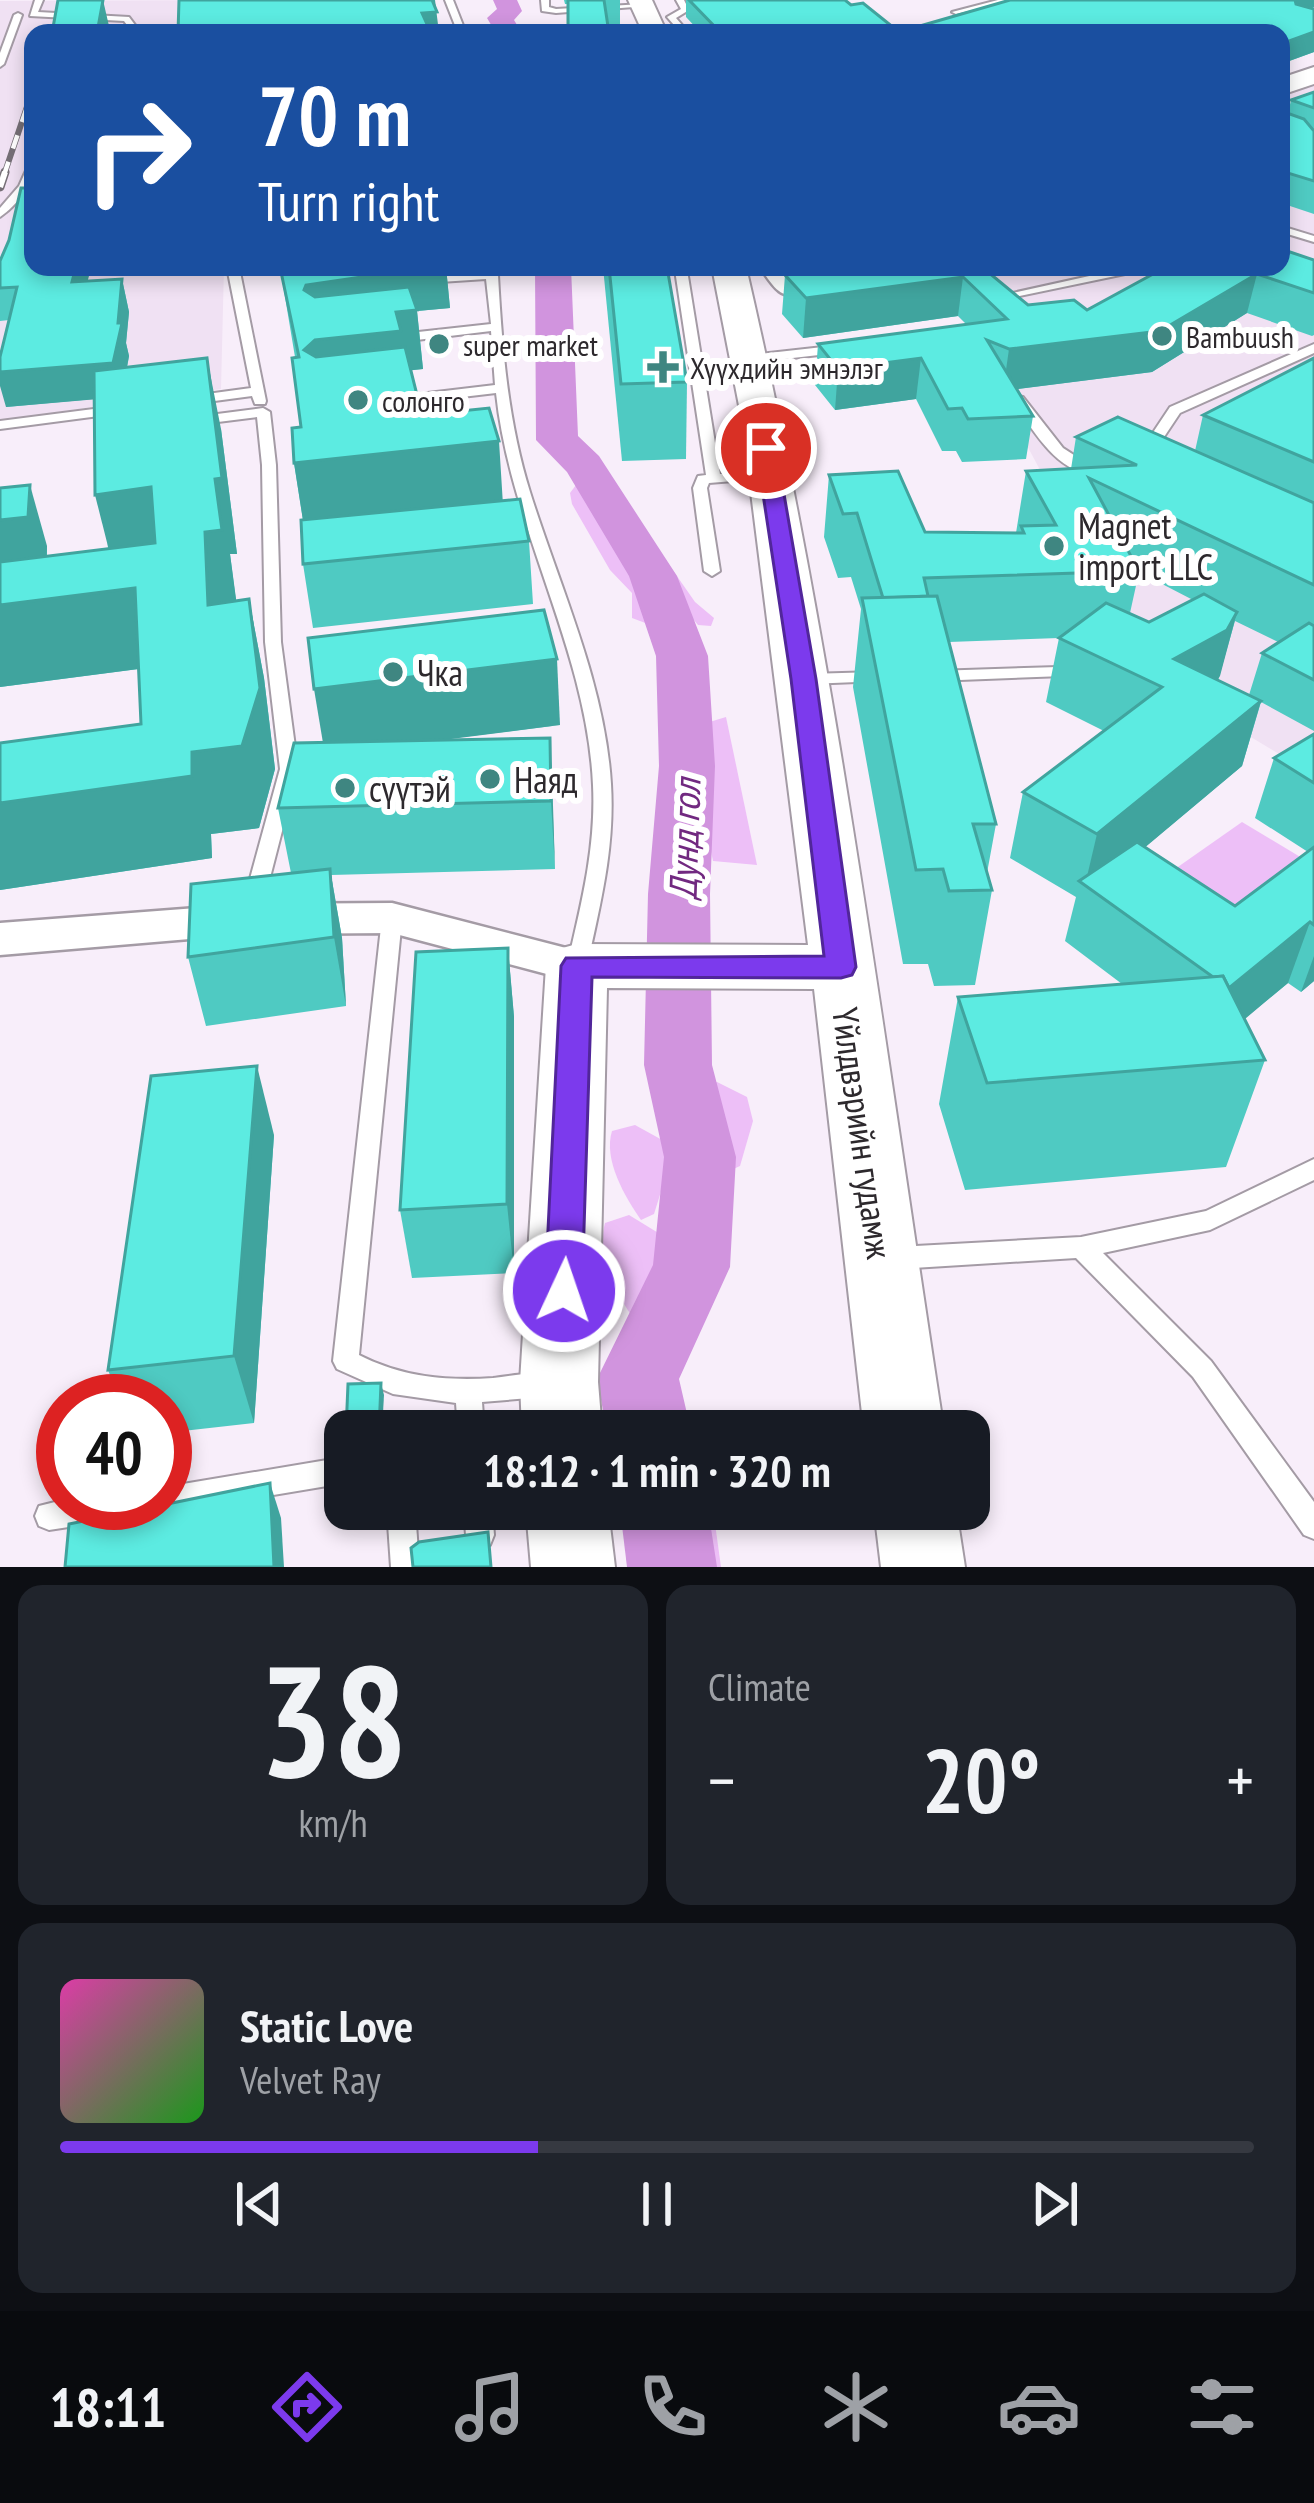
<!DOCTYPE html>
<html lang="en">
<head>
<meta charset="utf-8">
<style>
	:root { --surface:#171b24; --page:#20242c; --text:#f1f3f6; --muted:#9ea1a6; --line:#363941; --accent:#7c3aed }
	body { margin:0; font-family:"PT Sans Narrow",sans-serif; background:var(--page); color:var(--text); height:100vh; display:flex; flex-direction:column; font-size:45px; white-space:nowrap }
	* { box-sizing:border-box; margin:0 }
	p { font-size:39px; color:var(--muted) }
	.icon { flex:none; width:66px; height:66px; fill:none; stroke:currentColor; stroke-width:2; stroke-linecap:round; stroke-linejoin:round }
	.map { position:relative; height:1567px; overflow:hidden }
	.details { display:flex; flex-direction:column; gap:18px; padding:18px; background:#0d0f14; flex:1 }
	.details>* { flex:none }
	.hud { position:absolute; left:24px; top:24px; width:1266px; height:252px; border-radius:24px; box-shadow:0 6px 18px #0003; background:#1a4fa0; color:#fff; overflow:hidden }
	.speed { position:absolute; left:36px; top:1374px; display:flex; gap:24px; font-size:60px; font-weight:700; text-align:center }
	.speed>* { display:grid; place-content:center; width:156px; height:156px; border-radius:50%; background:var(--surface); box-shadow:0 6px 18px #0003; line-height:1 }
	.speed .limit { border:18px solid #d22; background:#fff; color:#111 }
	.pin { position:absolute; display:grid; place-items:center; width:102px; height:102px; color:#fff; margin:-51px; border:6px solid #fff; border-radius:50%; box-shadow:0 3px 12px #0007 }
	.me { position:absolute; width:132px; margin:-66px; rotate:3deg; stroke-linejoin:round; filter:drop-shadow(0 0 9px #0008) }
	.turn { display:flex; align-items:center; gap:42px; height:252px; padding:0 36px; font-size:54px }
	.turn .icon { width:156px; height:156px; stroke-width:2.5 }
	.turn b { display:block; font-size:84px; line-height:102px }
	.big { font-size:90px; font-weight:800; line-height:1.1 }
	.details .widget { flex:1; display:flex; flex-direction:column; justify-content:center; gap:18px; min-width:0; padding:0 42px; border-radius:24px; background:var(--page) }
	.details .dial { align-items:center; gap:0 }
	.dial b { font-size:156px; line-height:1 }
	.song { display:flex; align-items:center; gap:36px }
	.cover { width:144px; height:144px; border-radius:18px; background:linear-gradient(135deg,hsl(320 70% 55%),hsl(120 70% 35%)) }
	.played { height:12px; border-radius:6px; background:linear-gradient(90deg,var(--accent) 40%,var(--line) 40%) }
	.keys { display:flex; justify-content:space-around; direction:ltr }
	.heat { display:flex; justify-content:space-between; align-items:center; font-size:66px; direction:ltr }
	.details .tiles { flex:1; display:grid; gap:18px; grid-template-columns:1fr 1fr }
	.widget:last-child { grid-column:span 2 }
	.trip { position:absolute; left:324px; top:1410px; width:666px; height:120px; border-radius:24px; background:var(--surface); box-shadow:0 6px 18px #0003; font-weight:800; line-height:120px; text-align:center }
	.tab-bar { display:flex; height:192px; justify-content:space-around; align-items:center; background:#090b0e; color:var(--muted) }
	.tab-bar .icon { width:84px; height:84px }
	.tab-bar .on { color:var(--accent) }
	.tab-bar b { font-size:54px; color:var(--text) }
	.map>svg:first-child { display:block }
	.built { fill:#f0e1f3 }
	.green { fill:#edbff7 }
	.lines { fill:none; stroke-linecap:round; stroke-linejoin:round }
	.river { fill:#d194de; fill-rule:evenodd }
	.lane-casing { stroke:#a49ba5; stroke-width:4 }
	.street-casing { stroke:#a49ba5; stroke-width:5 }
	.secondary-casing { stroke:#a49ba5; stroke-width:4 }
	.lane { fill:#fff; fill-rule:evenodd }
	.street { fill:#fff; fill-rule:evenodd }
	.secondary { fill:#fff; fill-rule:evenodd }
	.rail-far1-casing { stroke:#756f76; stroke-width:6 }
	.rail-casing { stroke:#756f76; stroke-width:9 }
	.rail-far1 { stroke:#fff; stroke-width:4.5; stroke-dasharray:14; stroke-linecap:butt }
	.rail { stroke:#fff; stroke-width:6; stroke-dasharray:16; stroke-linecap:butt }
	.wall { fill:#4fcac2; fill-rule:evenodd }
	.shaded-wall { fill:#40a49e }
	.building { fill:#5cebe1; stroke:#40a49e; stroke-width:3 }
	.route { fill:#7c3aed; stroke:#51269a; stroke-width:3 }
	.poi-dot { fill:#3f8681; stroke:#fff; stroke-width:4.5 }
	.labels { text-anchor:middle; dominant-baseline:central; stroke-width:12; stroke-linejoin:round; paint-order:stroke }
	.far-poi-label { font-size:30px; fill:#2d292d; stroke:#fff; text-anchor:start }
	.poi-label { font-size:36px; fill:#2d292d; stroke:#fff; text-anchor:start }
	.street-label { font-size:36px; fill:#2d292d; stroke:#fff }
	.water-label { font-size:39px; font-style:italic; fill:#712980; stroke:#fff }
</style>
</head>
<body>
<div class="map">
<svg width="1314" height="1567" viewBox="0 0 1314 1567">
	<rect width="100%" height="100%" fill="#f8eefa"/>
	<g class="built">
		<path d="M255,0L256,33H33V267H224L221,389L0,420V1Z"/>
		<path d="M1314,84V775L1151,677L1002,399L988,345L906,267H1281V97Z"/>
	</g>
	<g class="green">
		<path d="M576,485L588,486L605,517L616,528L664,630L632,618V593L610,570L572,504L570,493Z"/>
		<path d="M612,495L635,516L695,602L714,618L711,626L698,625L663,582Z"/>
		<path d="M726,717L757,865L713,861L692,756L693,727Z"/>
		<path d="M1242,822L1307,861L1209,933L1145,890Z"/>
		<path d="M717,1082L747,1097L753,1121L740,1166L727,1172C711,1150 688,1116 695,1088Z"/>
		<path d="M635,1125L664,1141L669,1166L654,1214L641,1220C625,1197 603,1160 612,1131Z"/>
		<path d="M629,1215L660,1234L665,1262L648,1315L635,1321C617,1295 596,1255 605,1223Z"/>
		<path d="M678,1509H713L721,1567H679Z"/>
	</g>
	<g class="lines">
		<g class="river">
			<path d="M493,0H517L522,11L514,20L522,33H496L487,18L497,9Z"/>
			<path d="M535,267H571L578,436L599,456L677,576L708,656L715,766L710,894L712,1065L736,1157L730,1267L679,1379L691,1431H607L597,1379L653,1265L664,1157L644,1065L648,894L659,766L656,656L629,576L567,472L536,440Z"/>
			<path d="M620,1509H708L717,1567H627Z"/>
		</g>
		<g class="lane-casing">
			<g id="lane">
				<path d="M35,0H43L38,12L129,17L141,33H133L124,21L30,16Z"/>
				<path d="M445,0H453L466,33H458Z"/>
				<path d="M541,0H549V7L556,9L643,4L647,6L556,13L542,11Z"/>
				<path d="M676,0H684L689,10L676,18L689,33H681L667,17L681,9Z"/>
				<path d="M998,0H1012L956,14L952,12Z"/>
				<path d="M18,13L22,15L4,64L0,67V53L14,15Z"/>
				<path d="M33,163C33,186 18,204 0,217V208L19,186L28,166Z"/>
				<path d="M1281,226L1314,236V242L1281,232Z"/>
				<path d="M227,267H239L266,401L265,404H255L252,396L192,404L186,400L192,396L251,388Z"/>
				<path d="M484,267H496L498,275C502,348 508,422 530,492C560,588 605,683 611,784C615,848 600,905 587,966L584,971H570L567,966C581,905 596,848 593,785C587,649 510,527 496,393L394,405L388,401L394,397L495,385L491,331L400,342L394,338L400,334L491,324L486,279L425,283L419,280L425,277L485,272Z"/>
				<path d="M682,267L687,270L720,474L770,470L777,474L770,478L709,483L707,488L720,571L712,576L704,571L693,488L698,476L706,475L675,270Z"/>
				<path d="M1121,269L1127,272L1125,274L991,302L985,299Z"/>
				<path d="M1314,344V353L1180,413L1160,443L1164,456L1162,459H1152L1146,443L1170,407Z"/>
				<path d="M841,345L847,349L845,352L750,363L744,359L750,355Z"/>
				<path d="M1018,396L1023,397L1063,448L1094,468V474C1056,473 1032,428 1012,400Z"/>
				<path d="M117,406L122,407V413L0,429V421Z"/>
				<path d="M263,408L270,412L276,465L281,642L298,769L265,897L262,902H248L245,897L280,769L265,642L262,465L257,417L194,425L187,421L194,417Z"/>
				<path d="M1058,667L1066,672L1064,676L934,681L926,676L934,671Z"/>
				<path d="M876,672L882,673L884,677L882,681L808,684L800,679L808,674Z"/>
				<path d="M392,911L399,913L402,918L359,1355C402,1377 446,1381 493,1378C512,1376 534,1370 551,1377L555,1385L551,1393L542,1397L482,1402L484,1431H458L456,1403L393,1394L337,1369L333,1361L382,918L385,913Z"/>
				<path d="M1314,1159V1180L1210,1230L1103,1253L1211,1361L1314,1502V1539L1304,1535L1193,1377L1076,1258L897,1269L888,1265L885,1258L888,1251L897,1247L1081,1237L1206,1211Z"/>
				<path d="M345,1457V1483L165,1513L155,1510L154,1506L151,1513L141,1516L49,1530L39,1526L35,1516L39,1506L63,1500V1503H165V1487Z"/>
				<path d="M387,1509H415L419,1567H391Z"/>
				<path d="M464,1509H492L494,1535L490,1545L480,1549L470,1545L466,1535Z"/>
			</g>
		</g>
		<g class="street-casing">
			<g id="street">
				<path d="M760,267H785L795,280L834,276L846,283C835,292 792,302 779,291C772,286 765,274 760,267Z"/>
				<path d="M392,903L593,955L599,966L593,977L577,982L392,933L249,934L0,955V923L249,904Z"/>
			</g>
		</g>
		<g class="secondary-casing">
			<g id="secondary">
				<path d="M628,0H652L667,33H643Z"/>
				<path d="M1314,67V84L1281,95V78Z"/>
				<path d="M712,267H746C835,650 884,1042 944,1431H864L814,989L607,988L598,1382L602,1431H522L520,1382L546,966L555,950L577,944L808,945L742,421Z"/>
				<path d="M526,1509H608L615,1567H531Z"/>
				<path d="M874,1509H956L965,1567H881Z"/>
			</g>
		</g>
		<use href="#lane" class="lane"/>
		<use href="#street" class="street"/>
		<use href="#secondary" class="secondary"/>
		<g class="rail-far1-casing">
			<path id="rail-far1" d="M4,175L33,89"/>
		</g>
		<g class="rail-casing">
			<path id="rail" d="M0,187L5,172"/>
		</g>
		<use href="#rail-far1" class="rail-far1"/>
		<use href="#rail" class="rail"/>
	</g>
	<g class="wall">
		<path d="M564,0H620V33H568V4H565Z"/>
		<path d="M686,0H845L899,32L1314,7L1311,8L1314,9V52L1281,64V33H701L686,17Z"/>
		<path d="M1314,92V214L1281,203V104L1284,112L1288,114L1291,100Z"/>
		<path d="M1314,260V335L1312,336L1247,313L1152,372L1017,389L1033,416L1026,459L962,462L956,451H942L916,399L835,410L815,385L818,344L966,324L958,316L803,338L782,314L785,275L796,274L789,267H982L1028,305L1087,310L1159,271V267H1281Z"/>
		<path d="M0,261L33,267H91L87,281L122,279L129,312L126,343L129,356L127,368L221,429L237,554H230L236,601L249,599L264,678L275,769L259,828L211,834L212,858L0,890V743L141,724L138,669L0,687L47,546V556L108,548L94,399L6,407L9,320L0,321Z"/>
		<path d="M280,267H446L450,308L417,311L423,369L411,370L422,415L503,501L529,541L533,604L313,628L303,564V520L294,463L301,427L295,357Z"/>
		<path d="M603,267H667L687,382L686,459L622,461Z"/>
		<path d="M1314,358V731L1261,702L1242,766L1145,847L1235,906L1308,852L1255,818L1274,758L1314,734V981L1301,992L1288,983L1244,1019L1265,1060L1226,1167L965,1190L939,1104L958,997L1122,984L1065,941L1076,897L1010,858L1023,792L1104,731L1046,702L1059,638L949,642L996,824L987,873L992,890L975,985L934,986L928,964H903L853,687L861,609L851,577L838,578L824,537L829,475L925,532L1016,533L1026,471L1071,469L1076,437L1195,451L1203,415ZM1139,572L1193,600L1149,622L1130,613ZM1235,621L1278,642L1262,653L1249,695L1218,680Z"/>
		<path d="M560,725L438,740L550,738L555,869L331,875L342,938L346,1006L206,1026L188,957L291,873L278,808L323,742Z"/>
		<path d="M508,948L514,1017V1273L412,1278L400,1210Z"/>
		<path d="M274,1135L254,1423L165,1433V1401H120L108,1370Z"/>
	</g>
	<g class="shaded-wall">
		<path d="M103,0L109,26L108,33H97Z"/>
		<path d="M428,0H435L439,33H424L422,13Z"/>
		<path d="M1293,0H1314V7L1289,18Z"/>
		<path d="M1314,32V52L1281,64V44Z"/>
		<path d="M76,267H91L80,314L72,282Z"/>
		<path d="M317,267H446L450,308L417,311L423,369L405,371L323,401L304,350V290Z"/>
		<path d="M1257,274L1247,313L1152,372L1003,391L1009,349Z"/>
		<path d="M963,277L958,316L803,338L806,298Z"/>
		<path d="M122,279L129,312L126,343L129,356L121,397L6,407L0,386V372L118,323Z"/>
		<path d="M207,358L221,429L237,554H230L237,606L208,605L205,532L215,479Z"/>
		<path d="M921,358L916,399L835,410L838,369Z"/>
		<path d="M499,441L503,505L304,527L294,463Z"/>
		<path d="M30,485L47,546L46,579L0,586V520Z"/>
		<path d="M151,487L168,563L114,570L95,495Z"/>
		<path d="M135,588L154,667L0,687V605Z"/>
		<path d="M249,599L264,678L275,769L259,828L211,834L212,858L0,890V803L192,752Z"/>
		<path d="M1237,612L1220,676L1209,694L1174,659Z"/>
		<path d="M557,659L560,725L325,755L314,689Z"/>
		<path d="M1261,701L1242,766L1093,891L1085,885L1097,834Z"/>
		<path d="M550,738L553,806L555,869L551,801Z"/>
		<path d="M330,869L342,938L346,1006L334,937Z"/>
		<path d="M1310,922L1288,983L1209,1049L1229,988Z"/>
		<path d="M508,948L514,1017V1273L507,1204Z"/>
		<path d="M1314,956V981L1301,992Z"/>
		<path d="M257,1066L274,1135L254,1423L234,1356Z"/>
		<path d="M381,1383L384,1395L382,1431H379Z"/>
		<path d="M270,1483L281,1518L284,1567H274Z"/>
	</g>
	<g class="building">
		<path d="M58,0H103L97,33H52Z"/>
		<path d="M179,0H432L437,12L422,13L431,33H178Z"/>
		<path d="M568,0H604L609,33H568Z"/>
		<path d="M689,0H845L851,5L863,3L899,32L1010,0H1295L1296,4L1314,9V32L1281,44V33H721Z"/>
		<path d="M1314,92V108L1291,100Z"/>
		<path d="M1284,103V112L1304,119L1314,131V181L1281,171V104Z"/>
		<path d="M21,188H33V267H76L72,282L122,279L118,323H122L113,363L0,372V357L17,287L0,288V261L9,240Z"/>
		<path d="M1281,249L1314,260V293L1257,274L1160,331L1009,349L987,340L1033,416L968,419L962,408L948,409L921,358L838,369L818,344L1007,319L963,277L806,298L785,275L815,271L812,267H982L1028,305L1074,300L1087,310L1166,267H1281Z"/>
		<path d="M280,267H401L403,271L306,285L304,290L315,297L409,287L417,310L396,312L401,331L315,340L304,350L316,357L405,347L422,415L489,408L499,441L294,463L292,428L301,427L292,358L299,357Z"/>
		<path d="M609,267H667L687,382L621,384Z"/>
		<path d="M207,358L222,478L215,479L222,530L205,532L208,605L249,599L260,688L242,746L192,752V776L0,803V743L141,724L135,588L0,605V562L155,543L151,487L95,495L94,371Z"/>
		<path d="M1314,358V462L1203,415Z"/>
		<path d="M1118,417L1314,503V585L1089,478L1139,571L924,578L928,596L883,598L857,513L843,514L829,475L898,471L925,532L1024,533L1021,526L1056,525L1026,471L1137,465L1076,437Z"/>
		<path d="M30,485L28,517L0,520V488Z"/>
		<path d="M520,499L529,541L303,564L301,520Z"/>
		<path d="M1204,594L1237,612L1227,630L1174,659L1261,701L1097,834L1023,792L1162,687L1059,638L1106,603L1149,622Z"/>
		<path d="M937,596L996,824H973L992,890L949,891L943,869L916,870L862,598Z"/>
		<path d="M544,610L557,659L314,689L308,638Z"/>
		<path d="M1309,623L1314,626V680L1262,653Z"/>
		<path d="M1314,734V783L1274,758Z"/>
		<path d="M550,738L551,801L278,808L294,743Z"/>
		<path d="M1137,842L1235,906L1314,847V925L1310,922L1229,988L1223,976L1213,977L1079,881Z"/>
		<path d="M330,869L334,937L188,957L191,884Z"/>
		<path d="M508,948L507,1204L400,1210L416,952Z"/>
		<path d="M1223,976L1265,1060L987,1083L958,997Z"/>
		<path d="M257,1066L234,1356L108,1370L151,1076Z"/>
		<path d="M381,1383L379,1431H346L348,1384Z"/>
		<path d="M270,1483L274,1567H65L69,1524Z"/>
		<path d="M488,1532L491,1567H413L411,1548L419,1542Z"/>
	</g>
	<path class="route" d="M766,442L776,448L816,679L856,967L852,975L841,978L592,977L582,1291L577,1302L564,1307L550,1302L545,1291L561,966L566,958L824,956L791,679L756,448Z"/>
	<g class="poi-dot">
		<circle cx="1162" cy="336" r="12"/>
		<circle cx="439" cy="344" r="12"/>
		<path d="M657 349h12v12h12v12h-12v12h-12v-12h-12v-12h12z"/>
		<circle cx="358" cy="400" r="12"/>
		<circle cx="1054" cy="546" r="12"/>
		<circle cx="393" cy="672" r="12"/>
		<circle cx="490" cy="779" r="12"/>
		<circle cx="345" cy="788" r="12"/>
	</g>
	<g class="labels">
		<g class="far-poi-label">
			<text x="1186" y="336">Bambuush</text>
			<text x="463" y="344">super market</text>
			<text x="690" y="367">Хүүхдийн эмнэлэг</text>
			<text x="382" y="400">солонго</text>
		</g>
		<g class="poi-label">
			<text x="1078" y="525">Magnet<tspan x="1078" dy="41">import LLC</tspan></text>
			<text x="417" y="672">Чка</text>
			<text x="514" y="779">Наяд</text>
			<text x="369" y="788">сүүтэй</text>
		</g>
		<g class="street-label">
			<text transform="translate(863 1133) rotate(82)">Yйлдвэрийн гудамж</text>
		</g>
		<g class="water-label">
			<text transform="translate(684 839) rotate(-88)">Дунд гол</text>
		</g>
	</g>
</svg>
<div class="speed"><div class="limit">40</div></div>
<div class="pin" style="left:766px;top:448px;background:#d93025"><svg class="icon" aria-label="arrive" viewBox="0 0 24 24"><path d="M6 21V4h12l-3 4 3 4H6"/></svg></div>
<svg class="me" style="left:564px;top:1291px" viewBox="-20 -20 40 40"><circle r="17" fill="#7c3aed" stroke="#fff" stroke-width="3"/><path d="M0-11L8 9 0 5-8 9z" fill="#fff"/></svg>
<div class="trip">18:12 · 1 min · 320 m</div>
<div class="hud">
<div class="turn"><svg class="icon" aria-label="right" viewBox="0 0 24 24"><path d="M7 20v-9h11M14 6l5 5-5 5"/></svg><div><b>70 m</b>Turn right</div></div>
</div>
</div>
<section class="details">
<div class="tiles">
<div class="widget dial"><b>38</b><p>km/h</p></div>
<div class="widget"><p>Climate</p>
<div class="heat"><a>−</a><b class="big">20°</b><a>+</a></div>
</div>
<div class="widget">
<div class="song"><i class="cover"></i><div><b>Static Love</b><p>Velvet Ray</p></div></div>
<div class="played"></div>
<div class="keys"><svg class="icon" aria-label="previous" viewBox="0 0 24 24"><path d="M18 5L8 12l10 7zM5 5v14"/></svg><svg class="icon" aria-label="pause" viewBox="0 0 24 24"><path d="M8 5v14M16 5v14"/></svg><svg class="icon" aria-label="next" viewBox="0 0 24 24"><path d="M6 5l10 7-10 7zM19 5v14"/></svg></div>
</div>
</div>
</section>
<nav class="tab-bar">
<b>18:11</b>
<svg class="icon on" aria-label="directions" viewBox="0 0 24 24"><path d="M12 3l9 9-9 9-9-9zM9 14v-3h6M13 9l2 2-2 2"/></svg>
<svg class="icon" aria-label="music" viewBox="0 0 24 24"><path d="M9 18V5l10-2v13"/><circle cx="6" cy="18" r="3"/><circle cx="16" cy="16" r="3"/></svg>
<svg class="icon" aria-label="phone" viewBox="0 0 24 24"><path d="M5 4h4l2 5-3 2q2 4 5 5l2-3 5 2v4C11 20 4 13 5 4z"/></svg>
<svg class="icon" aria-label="climate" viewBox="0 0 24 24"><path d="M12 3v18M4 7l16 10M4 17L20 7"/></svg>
<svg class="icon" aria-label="car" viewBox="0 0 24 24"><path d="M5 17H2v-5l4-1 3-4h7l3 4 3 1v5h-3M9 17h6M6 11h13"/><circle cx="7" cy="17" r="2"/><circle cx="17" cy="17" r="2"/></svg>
<svg class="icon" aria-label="filters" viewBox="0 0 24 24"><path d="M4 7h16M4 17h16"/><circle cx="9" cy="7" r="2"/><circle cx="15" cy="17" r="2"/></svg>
</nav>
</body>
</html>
